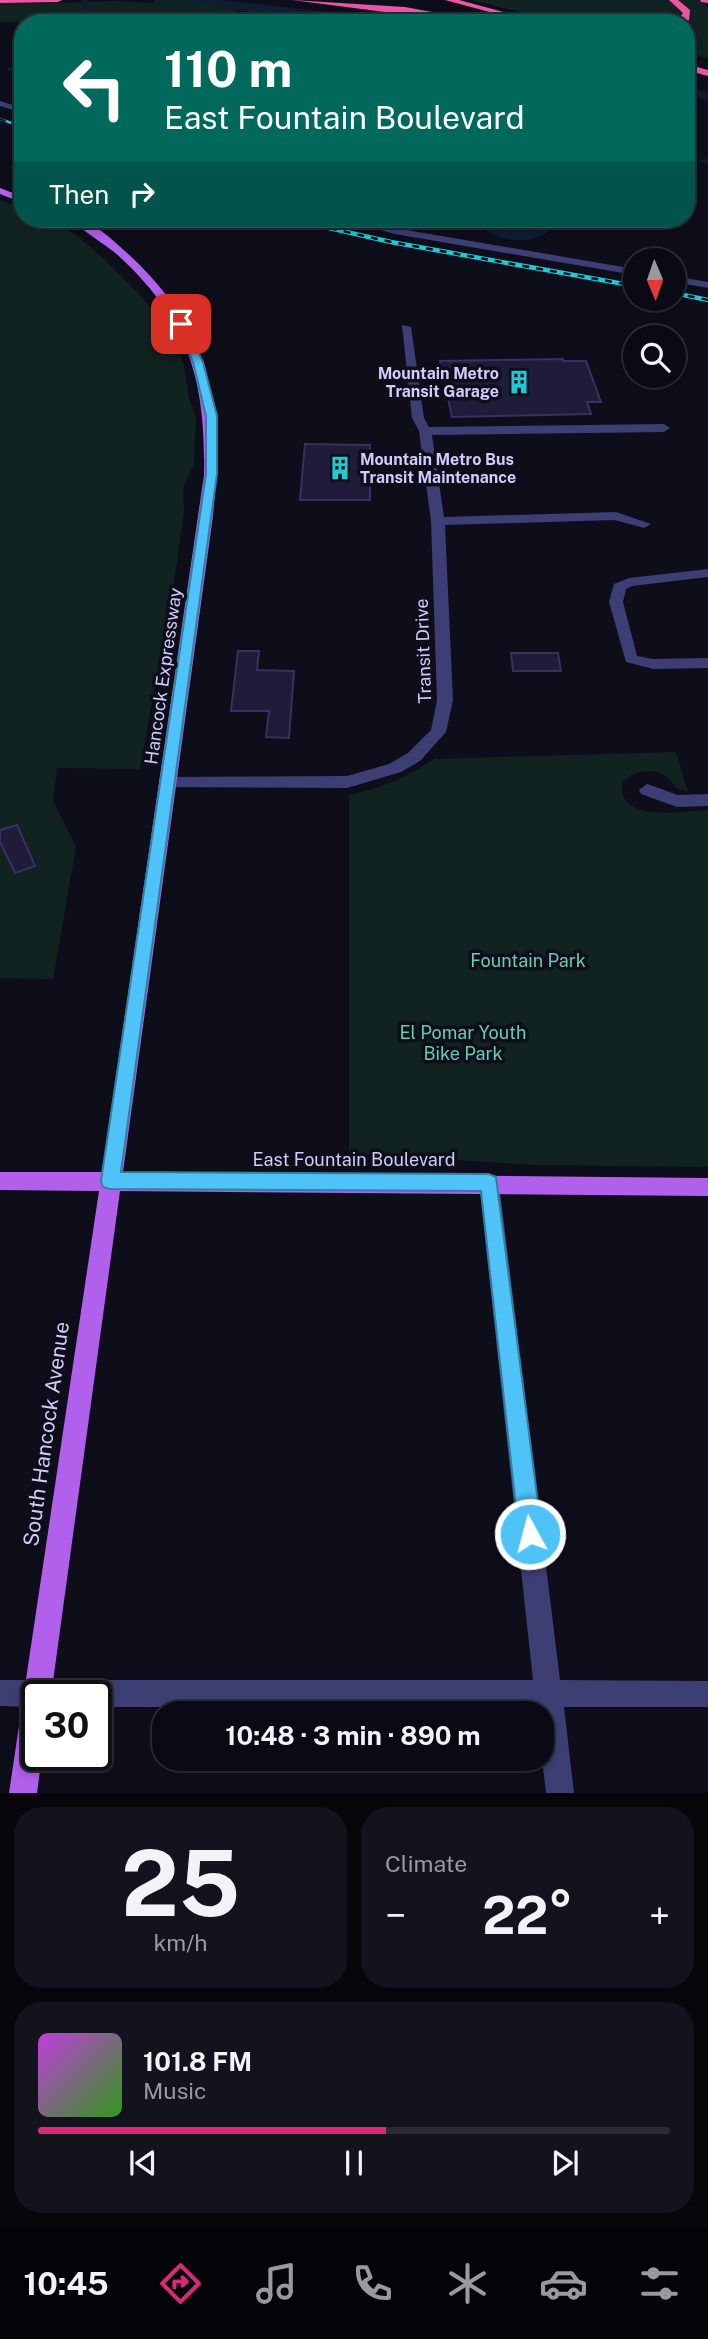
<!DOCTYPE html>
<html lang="en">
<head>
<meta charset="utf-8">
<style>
	:root { --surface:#0a0a14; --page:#13131d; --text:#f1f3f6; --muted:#999aa0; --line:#2a2b34; --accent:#db2777 }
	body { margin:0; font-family:"Public Sans",sans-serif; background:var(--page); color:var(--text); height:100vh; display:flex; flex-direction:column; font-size:26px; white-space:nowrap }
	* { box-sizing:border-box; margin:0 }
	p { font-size:23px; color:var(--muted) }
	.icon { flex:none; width:38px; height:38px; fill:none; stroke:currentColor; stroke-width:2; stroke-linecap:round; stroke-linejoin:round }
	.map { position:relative; height:1793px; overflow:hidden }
	.panel { display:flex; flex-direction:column; gap:14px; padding:14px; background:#06060b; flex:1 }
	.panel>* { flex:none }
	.top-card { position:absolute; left:14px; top:14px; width:681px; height:214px; border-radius:28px; box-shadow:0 4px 10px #0003,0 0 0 2px var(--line); background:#00695c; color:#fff; overflow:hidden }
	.needle { width:46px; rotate:178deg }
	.buttons { position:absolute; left:623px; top:248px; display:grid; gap:14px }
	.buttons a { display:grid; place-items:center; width:63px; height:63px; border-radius:50%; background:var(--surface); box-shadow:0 4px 10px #0003,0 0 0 2px var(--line); font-size:35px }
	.speed { position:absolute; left:21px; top:1680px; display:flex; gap:14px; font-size:35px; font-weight:700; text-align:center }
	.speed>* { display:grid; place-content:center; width:91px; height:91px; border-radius:50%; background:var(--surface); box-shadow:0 4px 10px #0003,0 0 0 2px var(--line); line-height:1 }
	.speed .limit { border:4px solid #111; border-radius:10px; background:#fff; color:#111 }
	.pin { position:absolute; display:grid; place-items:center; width:60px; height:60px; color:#fff; margin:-30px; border-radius:14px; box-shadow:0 4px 10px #0006 }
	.me { position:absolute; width:77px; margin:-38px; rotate:353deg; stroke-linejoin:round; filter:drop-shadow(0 0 5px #0008) }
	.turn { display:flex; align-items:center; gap:24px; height:147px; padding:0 35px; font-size:32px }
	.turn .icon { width:91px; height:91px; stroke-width:2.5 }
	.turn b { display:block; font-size:49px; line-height:60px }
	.then { display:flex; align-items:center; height:66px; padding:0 35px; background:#0003; gap:14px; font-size:26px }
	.big { font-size:52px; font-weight:700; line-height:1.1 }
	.panel .card { flex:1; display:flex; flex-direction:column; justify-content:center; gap:10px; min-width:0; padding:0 24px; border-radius:28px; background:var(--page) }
	.panel .dial { align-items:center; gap:0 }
	.dial b { font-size:91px; line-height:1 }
	.song { display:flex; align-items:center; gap:21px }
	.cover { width:84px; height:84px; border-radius:10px; background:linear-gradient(135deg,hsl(290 70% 55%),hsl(110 70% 35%)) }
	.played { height:7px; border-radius:4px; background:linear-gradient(90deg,var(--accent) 55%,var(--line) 55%) }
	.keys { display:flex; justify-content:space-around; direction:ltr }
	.heat { display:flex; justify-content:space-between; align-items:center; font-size:38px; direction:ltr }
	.panel .tiles { flex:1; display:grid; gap:14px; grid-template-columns:1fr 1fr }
	.card:last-child { grid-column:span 2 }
	.trip { position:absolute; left:152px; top:1701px; width:402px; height:70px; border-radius:28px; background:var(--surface); box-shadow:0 4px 10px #0003,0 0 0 2px var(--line); font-weight:700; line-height:70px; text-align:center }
	.tabs { display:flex; height:112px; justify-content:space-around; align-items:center; background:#040408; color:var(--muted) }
	.tabs .icon { width:49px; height:49px }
	.tabs .active { color:var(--accent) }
	.tabs b { font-size:32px; color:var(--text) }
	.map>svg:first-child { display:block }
	.green { fill:#112321 }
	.water { fill:#0d1d32 }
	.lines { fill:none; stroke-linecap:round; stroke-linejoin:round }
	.canal { fill:#0d1d32; fill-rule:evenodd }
	.river { fill:#0d1d32; fill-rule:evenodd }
	.building { fill:#201b38; stroke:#373061; stroke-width:2 }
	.minor { fill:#3d3e73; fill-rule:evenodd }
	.major { fill:#b060eb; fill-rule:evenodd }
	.highway { fill:#ea56a4; fill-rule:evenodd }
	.rail-far1-casing { stroke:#1bccd5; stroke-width:2.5 }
	.rail-casing { stroke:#1bccd5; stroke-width:4.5 }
	.rail-far1 { stroke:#0e0d1a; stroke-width:2; stroke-dasharray:6; stroke-linecap:butt }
	.rail { stroke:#0e0d1a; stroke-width:2.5; stroke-dasharray:7; stroke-linecap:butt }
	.route { fill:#4fc3f7; stroke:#337fa1; stroke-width:2 }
	.labels { text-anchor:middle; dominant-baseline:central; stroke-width:7; stroke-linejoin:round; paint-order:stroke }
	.far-poi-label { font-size:16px; font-weight:bold; fill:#cfccf9; stroke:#0e0d1a; text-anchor:end }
	.street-label { font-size:18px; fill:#cfccf9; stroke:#0e0d1a }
	.park-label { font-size:18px; fill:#62ceae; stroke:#0e0d1a }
	.near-street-label { font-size:21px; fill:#cfccf9; stroke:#0e0d1a }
</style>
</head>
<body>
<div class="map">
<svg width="708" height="1793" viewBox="0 0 708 1793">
	<rect width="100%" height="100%" fill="#0e0d1a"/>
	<g class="green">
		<path d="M155,0H191L235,10L237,15L359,23L0,22V5L115,1L155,3Z"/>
		<path d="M471,0H697L708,6V58L686,52V23H566Z"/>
		<path d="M0,200L23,209V219H47L75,234L103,258L145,300L183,360L189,398L196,418L194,464L183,488L184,511L176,569L140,769L57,768L53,801L76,847L53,979L0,978Z"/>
		<path d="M676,752L688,792L676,788C665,767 639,766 622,782C616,824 683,811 708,810V1167L534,1165L349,1153V795C381,788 406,778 434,759Z"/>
	</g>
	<g class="water">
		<path d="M191,0H222L426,23C366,23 308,20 249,12C229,9 209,8 191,0Z"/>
		<path d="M487,219H544L550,224V229C536,246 500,242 484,229L483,224Z"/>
	</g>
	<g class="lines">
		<g class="canal">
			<path d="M80,0H87L107,23H100Z"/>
			<path d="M9,67L23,68V72L6,71Z"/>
			<path d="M708,158V164L697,161Z"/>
		</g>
		<path class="river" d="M686,86L708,93V101L686,94Z"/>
	</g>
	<g class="building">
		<path d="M563,359V361H586L601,402H587L591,414L452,417L440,361Z"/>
		<path d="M305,444L370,445V500H300Z"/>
		<path d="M238,651H259L257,670L294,671L289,738L266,737L269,711H231Z"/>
		<path d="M511,653H558L561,671H513Z"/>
		<path d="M17,825L35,866L15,873L0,842V830Z"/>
	</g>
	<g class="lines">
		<g class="minor">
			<path d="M0,101L23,108V113L0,106Z"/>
			<path d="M340,219H356L395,228L635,269V275L395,234Z"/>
			<path d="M674,276L708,282V288L674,282Z"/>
			<path d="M402,325L411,327L424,418L429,427L664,424L670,428L664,432L432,435L444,517L616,512L651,524L644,528L615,520L445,525L453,700L446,732L420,761L401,772L347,788L162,787L160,783L168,777L347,776L389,764L408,753L431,730L437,700L431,521L419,431L412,418Z"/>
			<path d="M708,569V577L632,586L626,589L623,602L637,656L653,659L708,658V668L653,669L626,662L609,602L614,584L629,578Z"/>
			<path d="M647,784L678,795L708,794V806L677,807L641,794L639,790Z"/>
			<path d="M489,1174L496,1176L499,1183L560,1680L708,1681V1707H564L574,1793H546L542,1759V1713H537L536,1707H96V1696H37V1707L0,1706V1680H533L479,1183L482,1176Z"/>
		</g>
		<g class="major">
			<path d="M0,188L23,197V203L0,194Z"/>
			<path d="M72,219C90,218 113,240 126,252C211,329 223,406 213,516L123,1172L708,1178V1196L120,1191L51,1696H37V1755H42L37,1793H9L99,1191L0,1190V1172H102L204,475C206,384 190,323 122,259C107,244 86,235 72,219Z"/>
		</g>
		<g class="highway">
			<path d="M0,0H62L58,2L0,3Z"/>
			<path d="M292,0L405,7L492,23H470Z"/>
			<path d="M445,0H459L545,23H530Z"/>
			<path d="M669,0H678L690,10L689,20L685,23H676L683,13Z"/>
			<path d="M700,0H708V3L701,2Z"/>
			<path d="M686,64L708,70V76L686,70Z"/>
		</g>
		<g class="rail-far1-casing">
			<path id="rail-far1" d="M0,119L23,127"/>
		</g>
		<g class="rail-casing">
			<g id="rail">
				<path d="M289,219L391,242L635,286"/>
				<path d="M674,293L708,300"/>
			</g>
		</g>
		<use href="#rail-far1" class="rail-far1"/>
		<use href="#rail" class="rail"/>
	</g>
	<path class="route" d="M181,321L185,324L203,362L217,416V474L121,1172L489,1174L496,1177L542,1534L538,1542L530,1546L522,1542L519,1534L481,1191L110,1189L103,1187L101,1181L206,474V416L193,362L176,324Z"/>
	<defs>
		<g id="building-bare" transform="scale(1.89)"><path d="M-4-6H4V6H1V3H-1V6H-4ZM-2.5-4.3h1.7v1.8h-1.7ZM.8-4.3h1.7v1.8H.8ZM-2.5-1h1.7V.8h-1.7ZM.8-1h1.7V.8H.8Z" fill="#1bccd5" stroke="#0e0d1a" stroke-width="2.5" paint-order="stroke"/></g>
	</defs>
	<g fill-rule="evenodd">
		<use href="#building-bare" x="519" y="382"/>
		<use href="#building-bare" x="340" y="468"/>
	</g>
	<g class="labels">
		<g class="far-poi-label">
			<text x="499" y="373">Mountain Metro<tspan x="499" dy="18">Transit Garage</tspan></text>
			<text x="360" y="459" text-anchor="start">Mountain Metro Bus<tspan x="360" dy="18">Transit Maintenance</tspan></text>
		</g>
		<g class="street-label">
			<text transform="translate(423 651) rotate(-92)">Transit Drive</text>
			<text transform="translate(163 676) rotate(-82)">Hancock Expressway</text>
			<text x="354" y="1159">East Fountain Boulevard</text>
		</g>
		<g class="park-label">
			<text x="528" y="960">Fountain Park</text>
			<text x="463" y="1032">El Pomar Youth<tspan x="463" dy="21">Bike Park</tspan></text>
		</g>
		<g class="near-street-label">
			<text transform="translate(46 1434) rotate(-82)">South Hancock Avenue</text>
		</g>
	</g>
</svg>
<div class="buttons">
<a><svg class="needle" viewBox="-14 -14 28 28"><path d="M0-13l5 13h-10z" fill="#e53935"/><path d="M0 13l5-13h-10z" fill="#999aa0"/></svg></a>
<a><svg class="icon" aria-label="search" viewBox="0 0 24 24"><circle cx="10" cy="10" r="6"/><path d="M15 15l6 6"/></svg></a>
</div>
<div class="speed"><div class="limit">30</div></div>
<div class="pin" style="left:181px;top:324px;background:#d93025"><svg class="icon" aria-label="arrive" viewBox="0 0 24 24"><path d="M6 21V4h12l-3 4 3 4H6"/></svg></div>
<svg class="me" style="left:530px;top:1534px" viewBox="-20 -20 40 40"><circle r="17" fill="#4fc3f7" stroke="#fff" stroke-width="3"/><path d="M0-11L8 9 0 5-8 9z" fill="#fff"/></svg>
<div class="trip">10:48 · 3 min · 890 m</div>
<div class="top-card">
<div class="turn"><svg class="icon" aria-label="left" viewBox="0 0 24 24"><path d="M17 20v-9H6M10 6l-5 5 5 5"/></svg><div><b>110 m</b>East Fountain Boulevard</div></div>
<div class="then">Then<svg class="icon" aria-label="right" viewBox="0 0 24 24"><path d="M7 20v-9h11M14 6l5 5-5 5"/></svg></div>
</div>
</div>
<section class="panel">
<div class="tiles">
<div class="card dial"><b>25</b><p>km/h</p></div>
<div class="card"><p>Climate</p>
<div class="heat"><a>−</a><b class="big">22°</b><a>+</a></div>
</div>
<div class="card">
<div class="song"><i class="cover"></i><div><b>101.8 FM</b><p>Music</p></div></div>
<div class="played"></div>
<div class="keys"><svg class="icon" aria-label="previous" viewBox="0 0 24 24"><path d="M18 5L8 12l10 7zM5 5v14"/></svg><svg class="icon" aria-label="pause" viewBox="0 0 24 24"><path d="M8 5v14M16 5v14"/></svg><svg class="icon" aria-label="next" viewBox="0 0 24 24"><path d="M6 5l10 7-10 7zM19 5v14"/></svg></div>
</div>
</div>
</section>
<nav class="tabs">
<b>10:45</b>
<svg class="icon active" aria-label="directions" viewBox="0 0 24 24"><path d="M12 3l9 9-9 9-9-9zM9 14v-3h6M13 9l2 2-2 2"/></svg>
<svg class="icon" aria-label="music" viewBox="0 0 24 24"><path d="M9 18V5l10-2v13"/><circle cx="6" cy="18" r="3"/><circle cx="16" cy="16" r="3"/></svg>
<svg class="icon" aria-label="phone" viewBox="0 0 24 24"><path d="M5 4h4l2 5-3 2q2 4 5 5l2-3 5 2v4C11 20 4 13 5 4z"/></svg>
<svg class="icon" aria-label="climate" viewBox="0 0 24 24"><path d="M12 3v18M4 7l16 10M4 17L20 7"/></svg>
<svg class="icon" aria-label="car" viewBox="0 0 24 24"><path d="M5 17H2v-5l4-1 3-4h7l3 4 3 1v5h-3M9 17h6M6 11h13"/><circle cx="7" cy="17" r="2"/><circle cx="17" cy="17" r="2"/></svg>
<svg class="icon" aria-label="filters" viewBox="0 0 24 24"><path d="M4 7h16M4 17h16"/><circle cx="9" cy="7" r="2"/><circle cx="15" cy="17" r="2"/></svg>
</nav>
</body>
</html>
